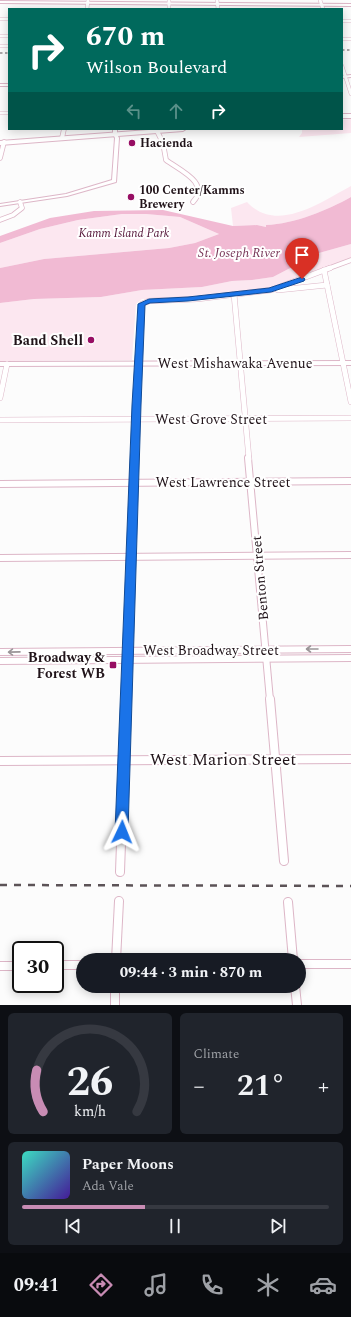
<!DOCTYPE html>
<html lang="en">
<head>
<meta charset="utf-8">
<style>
	:root { --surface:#171b24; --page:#20242c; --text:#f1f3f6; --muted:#9ea1a6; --line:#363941; --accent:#c88cb4 }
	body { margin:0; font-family:Spectral,serif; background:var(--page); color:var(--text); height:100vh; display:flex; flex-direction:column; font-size:15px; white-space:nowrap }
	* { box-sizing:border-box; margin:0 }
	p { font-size:13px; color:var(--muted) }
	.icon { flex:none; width:22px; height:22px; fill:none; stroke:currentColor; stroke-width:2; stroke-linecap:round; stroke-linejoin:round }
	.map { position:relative; height:1005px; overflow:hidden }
	.drawer { display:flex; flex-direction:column; gap:8px; padding:8px; background:#0d0f14; flex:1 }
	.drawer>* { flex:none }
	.top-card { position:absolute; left:8px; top:8px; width:335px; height:122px; border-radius:0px; box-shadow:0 2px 10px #0003; background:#00695c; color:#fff; overflow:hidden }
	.speed { position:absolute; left:12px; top:941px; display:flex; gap:8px; font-size:20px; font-weight:700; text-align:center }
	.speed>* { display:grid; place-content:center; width:52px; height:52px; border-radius:50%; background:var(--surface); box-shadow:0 2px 10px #0003; line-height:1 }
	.speed .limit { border:2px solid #111; border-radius:6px; background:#fff; color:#111 }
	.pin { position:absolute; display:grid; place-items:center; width:34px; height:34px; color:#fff; margin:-41px -17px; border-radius:50% 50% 50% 0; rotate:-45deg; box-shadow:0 0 4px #0007 }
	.pin .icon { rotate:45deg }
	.me { position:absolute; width:44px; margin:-22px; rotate:2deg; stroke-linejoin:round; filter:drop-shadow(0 0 3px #0008) }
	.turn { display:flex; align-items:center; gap:14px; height:84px; padding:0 12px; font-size:18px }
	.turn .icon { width:52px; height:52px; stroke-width:2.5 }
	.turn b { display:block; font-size:28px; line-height:34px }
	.lanes { display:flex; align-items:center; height:38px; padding:0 12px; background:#0003; justify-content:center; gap:20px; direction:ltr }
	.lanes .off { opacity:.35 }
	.big { font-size:30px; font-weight:700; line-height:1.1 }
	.drawer .card { flex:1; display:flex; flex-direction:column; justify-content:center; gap:6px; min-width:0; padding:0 14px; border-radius:6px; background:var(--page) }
	.drawer .dial { align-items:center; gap:0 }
	.dial svg { height:104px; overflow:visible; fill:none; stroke:var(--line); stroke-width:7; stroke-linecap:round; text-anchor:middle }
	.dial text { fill:var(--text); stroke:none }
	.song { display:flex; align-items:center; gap:12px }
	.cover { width:48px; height:48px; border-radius:6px; background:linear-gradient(135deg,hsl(170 70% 55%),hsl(260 70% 35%)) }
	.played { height:4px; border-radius:2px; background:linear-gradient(90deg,var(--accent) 40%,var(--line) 40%) }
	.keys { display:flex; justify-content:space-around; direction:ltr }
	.heat { display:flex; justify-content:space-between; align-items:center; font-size:22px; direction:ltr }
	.drawer .tiles { flex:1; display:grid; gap:8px; grid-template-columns:1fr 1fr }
	.card:last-child { grid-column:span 2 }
	.trip { position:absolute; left:76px; top:953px; width:230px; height:40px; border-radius:20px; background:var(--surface); box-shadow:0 2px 10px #0003; font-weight:700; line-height:40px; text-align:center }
	.dock { display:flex; height:64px; justify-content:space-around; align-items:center; background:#090b0e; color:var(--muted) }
	.dock .icon { width:28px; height:28px }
	.dock .on { color:var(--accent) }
	.dock b { font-size:18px; color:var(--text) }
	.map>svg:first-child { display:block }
	.green { fill:#fce7f0 }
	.water { fill:#f1bad3 }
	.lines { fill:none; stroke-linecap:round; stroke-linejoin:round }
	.minor-far4-casing { stroke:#ddb6c7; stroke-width:4 }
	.minor-far3-casing { stroke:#ddb6c7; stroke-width:5.5 }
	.minor-far2-casing { stroke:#ddb6c7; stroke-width:6 }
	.minor-far1-casing { stroke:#ddb6c7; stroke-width:8 }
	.minor-casing { stroke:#ddb6c7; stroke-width:10 }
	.tertiary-casing { stroke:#ddb6c7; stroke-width:2 }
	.secondary-casing { stroke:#ddb6c7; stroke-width:2 }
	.primary-casing { stroke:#ddb6c7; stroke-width:2 }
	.minor-far4 { stroke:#fff; stroke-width:3 }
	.minor-far3 { stroke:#fff; stroke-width:4 }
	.minor-far2 { stroke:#fff; stroke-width:5 }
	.minor-far1 { stroke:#fff; stroke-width:6 }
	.minor { stroke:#fff; stroke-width:8 }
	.tertiary { fill:#fff; fill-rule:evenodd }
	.secondary { fill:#fff; fill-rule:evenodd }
	.primary { fill:#fff; fill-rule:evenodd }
	.rail-far1 { stroke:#5c5357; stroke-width:1; stroke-dasharray:2.5 2.5; stroke-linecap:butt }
	.rail { stroke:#5c5357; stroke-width:2.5; stroke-dasharray:7 7; stroke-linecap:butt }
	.oneway { stroke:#9b9598 }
	.route { fill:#1a73e8; stroke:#114b97 }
	.poi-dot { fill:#970e63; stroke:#fff; stroke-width:1.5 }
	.labels { text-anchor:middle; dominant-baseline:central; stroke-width:4; stroke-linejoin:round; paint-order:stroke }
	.far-poi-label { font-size:12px; font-weight:bold; fill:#21141a; stroke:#fff; text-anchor:start }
	.far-park-label { font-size:12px; font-style:italic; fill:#551639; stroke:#fff }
	.far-water-label { font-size:13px; font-style:italic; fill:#783758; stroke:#fff }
	.poi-label { font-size:14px; font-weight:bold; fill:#21141a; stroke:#fff; text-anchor:end }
	.street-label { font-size:14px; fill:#21141a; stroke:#fff }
	.near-street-label { font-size:17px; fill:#21141a; stroke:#fff }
</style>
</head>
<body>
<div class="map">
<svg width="351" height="1005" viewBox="0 0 351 1005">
	<rect width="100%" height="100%" fill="#fcfcfc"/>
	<g class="green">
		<path d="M351,119V133L299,137L302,133V129H342V120Z"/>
		<path d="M351,186V197C328,210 294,224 266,225V227L257,225L233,226L231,208L247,202C277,234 321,202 351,186Z"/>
		<path d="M122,214H146L180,217L219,234L195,243L169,248L44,259L0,268V243L40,229L78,220Z"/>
		<path d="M351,244V258L271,288L187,297L147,299H142L136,304L132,360L0,361V303L34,299L101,297L142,290L202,287L232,281L252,280L273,277L319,253Z"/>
	</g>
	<path class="water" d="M351,197V244L319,253L273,277L252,280L232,281L202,287L142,290L101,297L34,299L0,303V268L44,259L169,248L195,243L219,234L180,217L146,214H122L78,220L40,229L0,243V236L50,218L94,211L163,210L233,226L257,225L266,227V225C294,224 328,210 351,197Z"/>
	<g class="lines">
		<g class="minor-far4-casing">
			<g id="minor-far4">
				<path d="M169,0V9"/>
				<path d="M217,0L218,9"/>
				<path d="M320,0L323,9"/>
				<path d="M87,9L88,0"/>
				<path d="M0,19H9"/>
				<path d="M342,21H351"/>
				<path d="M0,36H9"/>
				<path d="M342,39H351"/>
				<path d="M0,46H9"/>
				<path d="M342,66L351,94"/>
				<path d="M0,113H9"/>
			</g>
		</g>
		<g class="minor-far3-casing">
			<g id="minor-far3">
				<path d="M157,131L163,143L166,160C179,170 211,183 193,202"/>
				<path d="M62,138L64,129"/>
				<path d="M0,158L4,142"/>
				<path d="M0,220L13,215L22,208L20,202"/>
				<path d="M327,269L351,260"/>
			</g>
		</g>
		<g class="minor-far2-casing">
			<g id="minor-far2">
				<path d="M324,270L351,402"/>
				<path d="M278,290L327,285"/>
				<path d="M234,294L249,459"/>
				<path d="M0,398L7,364"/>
				<path d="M0,420L351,418"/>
				<path d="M134,459L142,304L149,301L197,299L271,290L330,268"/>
			</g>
		</g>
		<g class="minor-far1-casing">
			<g id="minor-far1">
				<path d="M248,458L270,700"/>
				<path d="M0,484L351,481"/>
				<path d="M0,558L351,555"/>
				<path d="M0,652L351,649"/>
				<path d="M0,661L351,658"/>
				<path d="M126,700L134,458"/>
			</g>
		</g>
		<g class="minor-casing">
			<g id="minor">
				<path d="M270,699L284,861"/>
				<path d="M0,761L351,759"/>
				<path d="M120,872L126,699"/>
				<path d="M288,902L293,960"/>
				<path d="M116,960L119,901"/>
				<path d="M299,964H351"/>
				<path d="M55,965H83"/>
				<path d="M0,966H21"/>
				<path d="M115,986V1005"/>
				<path d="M295,986L297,1005"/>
			</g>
		</g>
		<g class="tertiary-casing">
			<g id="tertiary">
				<path d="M0,1L351,4V6L0,3Z"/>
				<path d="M351,75V77L342,78V76Z"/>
				<rect x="0" y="84" width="9" height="2"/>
				<path d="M113,129H117V134L119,138L116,182L67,196L0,206V204L66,194L112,180L115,138L113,134Z"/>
			</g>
		</g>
		<g class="secondary-casing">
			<path id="secondary" d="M351,361V365L0,366V362Z"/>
		</g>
		<g class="primary-casing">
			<g id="primary">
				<rect x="342" y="114" width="9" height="4"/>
				<path d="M162,129H186L183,131L0,145V141Z"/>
			</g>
		</g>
		<use href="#minor-far4" class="minor-far4"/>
		<use href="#minor-far3" class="minor-far3"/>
		<use href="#minor-far2" class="minor-far2"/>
		<use href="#minor-far1" class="minor-far1"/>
		<use href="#minor" class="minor"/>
		<use href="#tertiary" class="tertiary"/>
		<use href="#secondary" class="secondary"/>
		<use href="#primary" class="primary"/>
		<g class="rail-far1">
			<path d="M342,50H351"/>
			<path d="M0,53H9"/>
		</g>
		<path class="rail" d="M0,885L351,886"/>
	</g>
	<defs><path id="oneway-shaft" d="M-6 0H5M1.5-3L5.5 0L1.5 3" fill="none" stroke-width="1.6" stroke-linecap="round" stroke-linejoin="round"/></defs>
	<g class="oneway">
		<use href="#oneway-shaft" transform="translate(312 649) rotate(180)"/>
		<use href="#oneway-shaft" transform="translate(14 652) rotate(179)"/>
	</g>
	<path class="route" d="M302,277L305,279L304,281L271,292L188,301L150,303L145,305L141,405L128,832L126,836L122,837L117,836L115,832L132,405L138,304L149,299L188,297L269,288Z"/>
	<g class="poi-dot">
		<circle cx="132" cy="143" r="4"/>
		<circle cx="131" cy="197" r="4"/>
		<circle cx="91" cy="340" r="4"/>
		<rect x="109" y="661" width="8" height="8" rx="2"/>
	</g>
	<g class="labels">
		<g class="far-poi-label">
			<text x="140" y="143">Hacienda</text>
			<text x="139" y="190">100 Center/Kamms<tspan x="139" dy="14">Brewery</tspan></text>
		</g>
		<g class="far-park-label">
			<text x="124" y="233">Kamm Island Park</text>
		</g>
		<g class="far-water-label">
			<text x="239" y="253">St. Joseph River</text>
		</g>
		<g class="poi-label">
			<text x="83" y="340">Band Shell</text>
			<text x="105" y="657">Broadway &amp;<tspan x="105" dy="16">Forest WB</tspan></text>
		</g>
		<g class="street-label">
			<text x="235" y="363">West Mishawaka Avenue</text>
			<text x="211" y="419">West Grove Street</text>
			<text x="223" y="482">West Lawrence Street</text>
			<text transform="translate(260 578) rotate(-95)">Benton Street</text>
			<text x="211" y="650">West Broadway Street</text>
		</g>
		<g class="near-street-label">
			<text x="223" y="760">West Marion Street</text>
		</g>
	</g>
</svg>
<div class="speed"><div class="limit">30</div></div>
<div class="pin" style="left:302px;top:279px;background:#d93025"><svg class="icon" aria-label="arrive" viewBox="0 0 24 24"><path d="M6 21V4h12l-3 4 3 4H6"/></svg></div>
<svg class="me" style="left:122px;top:832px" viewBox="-20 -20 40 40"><path d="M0-17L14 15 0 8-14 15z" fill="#1a73e8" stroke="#fff" stroke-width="4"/></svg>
<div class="trip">09:44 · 3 min · 870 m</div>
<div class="top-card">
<div class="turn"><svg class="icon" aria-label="right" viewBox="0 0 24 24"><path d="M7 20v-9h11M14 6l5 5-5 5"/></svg><div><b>670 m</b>Wilson Boulevard</div></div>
<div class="lanes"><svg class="icon off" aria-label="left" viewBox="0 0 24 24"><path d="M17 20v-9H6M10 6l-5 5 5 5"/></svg><svg class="icon off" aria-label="ahead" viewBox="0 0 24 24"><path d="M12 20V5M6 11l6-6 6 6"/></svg><svg class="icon" aria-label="right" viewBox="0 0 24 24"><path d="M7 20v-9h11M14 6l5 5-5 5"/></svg></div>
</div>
</div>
<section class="drawer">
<div class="tiles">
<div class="card dial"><svg viewBox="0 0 100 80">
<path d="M14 69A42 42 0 1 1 86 69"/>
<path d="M14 69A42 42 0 0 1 9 37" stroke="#c88cb4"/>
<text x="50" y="56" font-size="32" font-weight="700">26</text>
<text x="50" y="72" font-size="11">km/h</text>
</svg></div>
<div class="card"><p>Climate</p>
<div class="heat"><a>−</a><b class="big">21°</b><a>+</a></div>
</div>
<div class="card">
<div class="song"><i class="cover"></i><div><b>Paper Moons</b><p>Ada Vale</p></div></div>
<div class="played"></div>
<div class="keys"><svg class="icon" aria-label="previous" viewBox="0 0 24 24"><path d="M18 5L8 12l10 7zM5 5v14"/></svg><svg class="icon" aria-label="pause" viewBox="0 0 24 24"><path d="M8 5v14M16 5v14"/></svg><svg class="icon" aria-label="next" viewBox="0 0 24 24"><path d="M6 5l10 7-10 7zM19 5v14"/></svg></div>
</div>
</div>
</section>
<nav class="dock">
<b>09:41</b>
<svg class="icon on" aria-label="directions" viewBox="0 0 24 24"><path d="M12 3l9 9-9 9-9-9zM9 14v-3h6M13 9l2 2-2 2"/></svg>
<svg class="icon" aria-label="music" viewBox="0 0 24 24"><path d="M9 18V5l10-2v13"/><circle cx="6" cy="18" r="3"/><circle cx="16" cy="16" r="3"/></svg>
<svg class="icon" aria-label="phone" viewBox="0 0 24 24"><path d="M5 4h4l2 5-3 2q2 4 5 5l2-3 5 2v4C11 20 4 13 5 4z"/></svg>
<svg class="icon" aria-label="climate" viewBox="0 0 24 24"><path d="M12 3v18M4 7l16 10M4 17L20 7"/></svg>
<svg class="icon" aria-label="car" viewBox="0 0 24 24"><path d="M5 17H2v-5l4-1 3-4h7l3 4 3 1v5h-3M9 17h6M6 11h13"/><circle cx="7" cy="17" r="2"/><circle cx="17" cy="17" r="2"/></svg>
</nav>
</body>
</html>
